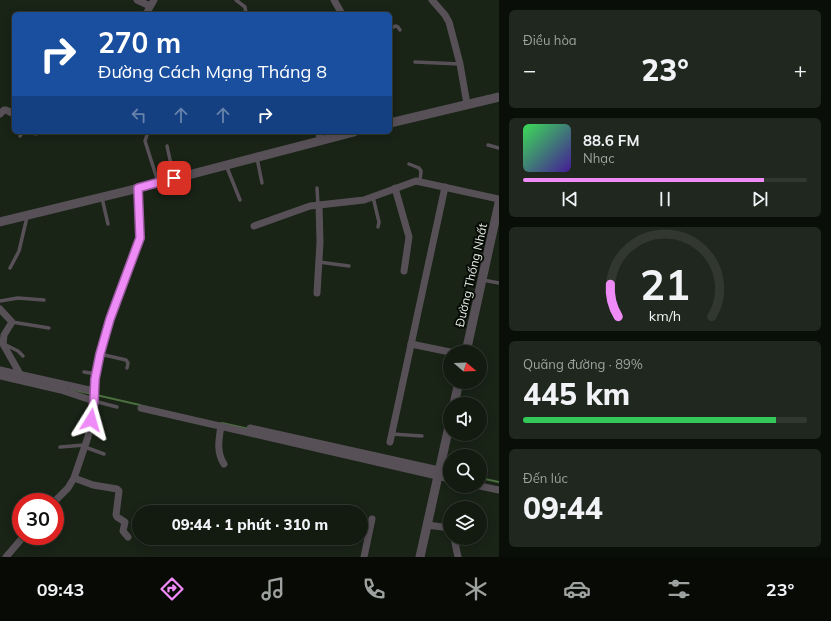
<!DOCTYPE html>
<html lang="vi">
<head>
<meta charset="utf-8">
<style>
	:root { --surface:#131a10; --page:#20271e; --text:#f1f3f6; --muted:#9da19f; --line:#323830; --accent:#ef8bf7 }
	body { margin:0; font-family:Mulish,sans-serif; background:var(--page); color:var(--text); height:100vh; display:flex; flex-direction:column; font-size:15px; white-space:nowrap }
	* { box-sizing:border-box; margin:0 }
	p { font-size:13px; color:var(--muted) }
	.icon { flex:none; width:22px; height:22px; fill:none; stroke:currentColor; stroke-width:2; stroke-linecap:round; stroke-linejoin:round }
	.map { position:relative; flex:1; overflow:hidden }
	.sheet { display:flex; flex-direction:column; gap:10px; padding:10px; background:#0a0e09; width:332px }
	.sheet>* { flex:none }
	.banner { position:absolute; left:12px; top:12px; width:380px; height:122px; border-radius:6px; box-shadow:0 2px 10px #0003,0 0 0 1px var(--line); background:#1a4fa0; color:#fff; overflow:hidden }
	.needle { width:26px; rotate:109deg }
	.controls { position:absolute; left:443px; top:345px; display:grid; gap:8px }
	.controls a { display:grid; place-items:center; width:44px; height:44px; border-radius:50%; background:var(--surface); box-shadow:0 2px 10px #0003,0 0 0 1px var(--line); font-size:20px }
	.speed { position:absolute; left:12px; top:493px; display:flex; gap:8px; font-size:20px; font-weight:700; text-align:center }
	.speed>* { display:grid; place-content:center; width:52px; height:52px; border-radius:50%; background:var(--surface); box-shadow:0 2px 10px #0003,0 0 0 1px var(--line); line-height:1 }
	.speed .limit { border:6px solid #d22; background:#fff; color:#111 }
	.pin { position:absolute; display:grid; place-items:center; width:34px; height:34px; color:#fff; margin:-17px; border-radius:8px; box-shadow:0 2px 6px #0006 }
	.me { position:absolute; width:44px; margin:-22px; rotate:8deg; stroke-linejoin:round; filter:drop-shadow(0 0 3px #0008) }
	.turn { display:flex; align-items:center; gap:14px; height:84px; padding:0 20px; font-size:18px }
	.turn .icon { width:52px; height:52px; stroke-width:2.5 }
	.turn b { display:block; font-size:28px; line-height:34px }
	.lanes { display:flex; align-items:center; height:38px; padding:0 20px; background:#0003; justify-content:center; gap:20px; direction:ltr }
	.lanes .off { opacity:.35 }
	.big { font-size:30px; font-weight:800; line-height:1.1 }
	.sheet .card { flex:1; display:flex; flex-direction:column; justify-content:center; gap:6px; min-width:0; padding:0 14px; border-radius:6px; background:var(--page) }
	.sheet .dial { align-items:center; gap:0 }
	.dial svg { height:104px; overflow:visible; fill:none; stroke:var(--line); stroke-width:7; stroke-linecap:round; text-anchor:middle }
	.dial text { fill:var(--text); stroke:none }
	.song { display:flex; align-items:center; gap:12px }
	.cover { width:48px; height:48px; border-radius:6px; background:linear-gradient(135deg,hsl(130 70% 55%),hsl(260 70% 35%)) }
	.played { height:4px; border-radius:2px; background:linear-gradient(90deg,var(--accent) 85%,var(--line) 85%) }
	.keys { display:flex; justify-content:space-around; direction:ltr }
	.heat { display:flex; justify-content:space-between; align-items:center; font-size:22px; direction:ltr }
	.charge { height:6px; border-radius:3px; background:linear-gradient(90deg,#34c759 89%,var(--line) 0) }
	.trip { position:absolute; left:132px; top:505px; width:236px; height:40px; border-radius:20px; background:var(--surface); box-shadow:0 2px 10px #0003,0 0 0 1px var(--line); font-weight:800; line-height:40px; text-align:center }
	.tabs { display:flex; height:64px; justify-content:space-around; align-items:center; background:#080a06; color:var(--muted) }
	.tabs .icon { width:28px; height:28px }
	.tabs .active { color:var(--accent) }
	.tabs b { font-size:18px; color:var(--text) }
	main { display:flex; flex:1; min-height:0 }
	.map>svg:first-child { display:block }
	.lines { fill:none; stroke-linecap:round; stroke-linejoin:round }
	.stream { stroke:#4b6f3e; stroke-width:2 }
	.service { stroke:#575157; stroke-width:3.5 }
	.minor { stroke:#575157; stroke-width:7 }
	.tertiary { stroke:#575157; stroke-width:9 }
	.route-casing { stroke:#9b5aa1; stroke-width:10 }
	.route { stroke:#ef8bf7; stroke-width:7 }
	.labels { text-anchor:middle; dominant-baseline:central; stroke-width:4; stroke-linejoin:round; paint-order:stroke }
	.street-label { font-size:12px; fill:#e8eee6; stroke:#070b06 }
</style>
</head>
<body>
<main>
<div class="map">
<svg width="499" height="557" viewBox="0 0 499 557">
	<rect width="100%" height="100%" fill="#192316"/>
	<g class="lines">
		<g class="stream">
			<path d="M70,389L140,405"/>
			<path d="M222,423L249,429"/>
			<path d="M441,470L450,472"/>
			<path d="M480,478L499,482"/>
		</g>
		<g class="service">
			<path d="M236,0L245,7L246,14"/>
			<path d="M390,28L396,26L398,27L400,30"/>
			<path d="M415,62L460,64"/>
			<path d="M148,132L145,141L158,182"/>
			<path d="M20,136L23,132"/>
			<path d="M488,145L499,148"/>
			<path d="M167,146L174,178"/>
			<path d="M257,158L262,183"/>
			<path d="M409,164L419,168L421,171L420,181"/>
			<path d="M226,165L240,200"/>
			<path d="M317,188L318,205"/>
			<path d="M373,197L379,222L378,227"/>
			<path d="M102,198L108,224"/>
			<path d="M319,262L349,266"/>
			<path d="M10,268L19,251L27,217"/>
			<path d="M483,280L499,283"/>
			<path d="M0,301L18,298L44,300"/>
			<path d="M12,322L49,328"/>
			<path d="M4,344L18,351L23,356"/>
			<path d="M100,354L126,360L128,363L127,368"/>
			<path d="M84,372L96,374"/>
			<path d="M94,401L117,407"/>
			<path d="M392,434L422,436"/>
			<path d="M60,447L85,445"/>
			<path d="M85,447L104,454"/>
		</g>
		<g class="minor">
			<path d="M137,0L150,6"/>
			<path d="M334,0L342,14"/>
			<path d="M432,0L445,15L449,22L460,64L467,104"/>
			<path d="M146,14L154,0"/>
			<path d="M0,114L4,110H6L14,114"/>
			<path d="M35,132H36"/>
			<path d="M319,132L320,140"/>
			<path d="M395,188L409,237L404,271"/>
			<path d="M254,226L310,206L364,200L416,181L499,199"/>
			<path d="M317,293L320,242L319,205"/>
			<path d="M0,309L12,322L4,335L3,344L20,374"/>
			<path d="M411,344L450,352"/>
			<path d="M0,370L94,391"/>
			<path d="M0,376L61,390L94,401"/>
			<path d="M141,408L450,479"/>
			<path d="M221,426C219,439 216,452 224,464"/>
			<path d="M250,428L439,470"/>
			<path d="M390,442L445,187"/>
			<path d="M74,478L93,485L117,489L119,491L116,515L117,517L125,522L123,531L128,537"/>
			<path d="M480,486L499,490"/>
			<path d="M54,502L68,488L74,478L88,437L94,401L95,379L100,354L110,319L139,238L138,188"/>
			<path d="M427,525L450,528"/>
			<path d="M454,538L458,557"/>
			<path d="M6,557L24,536"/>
			<path d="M364,557L372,519"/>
		</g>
		<g class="tertiary">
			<path d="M390,123L499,97"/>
			<path d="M0,222L127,191L354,132"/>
			<path d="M466,352L499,203"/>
			<path d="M454,404L459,382"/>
			<path d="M420,557L450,422"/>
		</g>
	</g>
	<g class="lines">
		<g class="route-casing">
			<path id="route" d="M91,420L94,401L95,379L100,354L110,319L140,238L138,188L174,178"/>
		</g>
		<use href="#route" class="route"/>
	</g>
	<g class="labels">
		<g class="street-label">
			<text transform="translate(471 275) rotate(-77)">Đường Thống Nhất</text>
		</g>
	</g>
</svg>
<div class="controls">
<a><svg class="needle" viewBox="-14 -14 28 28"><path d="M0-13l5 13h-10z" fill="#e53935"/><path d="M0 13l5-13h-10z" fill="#9da19f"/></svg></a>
<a><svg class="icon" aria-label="sound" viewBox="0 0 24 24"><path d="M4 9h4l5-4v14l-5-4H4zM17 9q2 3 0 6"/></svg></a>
<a><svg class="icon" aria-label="search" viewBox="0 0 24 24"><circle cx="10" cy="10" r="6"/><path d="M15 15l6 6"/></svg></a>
<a><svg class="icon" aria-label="layers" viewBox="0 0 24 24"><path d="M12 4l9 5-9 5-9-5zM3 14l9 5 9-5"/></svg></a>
</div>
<div class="speed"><div class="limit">30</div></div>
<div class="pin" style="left:174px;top:178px;background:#d93025"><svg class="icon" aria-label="arrive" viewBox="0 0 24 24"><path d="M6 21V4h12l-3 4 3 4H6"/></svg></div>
<svg class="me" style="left:91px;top:420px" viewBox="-20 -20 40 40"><path d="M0-17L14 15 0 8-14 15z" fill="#ef8bf7" stroke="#fff" stroke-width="4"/></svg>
<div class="trip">09:44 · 1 phút · 310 m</div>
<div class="banner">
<div class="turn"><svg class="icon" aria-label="right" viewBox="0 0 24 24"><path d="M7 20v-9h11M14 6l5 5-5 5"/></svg><div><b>270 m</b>Đường Cách Mạng Tháng 8</div></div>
<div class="lanes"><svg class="icon off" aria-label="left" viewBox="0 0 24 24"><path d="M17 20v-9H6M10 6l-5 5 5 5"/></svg><svg class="icon off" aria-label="ahead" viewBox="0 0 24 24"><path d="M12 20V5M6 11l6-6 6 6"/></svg><svg class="icon off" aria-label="ahead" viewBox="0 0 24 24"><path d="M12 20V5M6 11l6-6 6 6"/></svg><svg class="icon" aria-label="right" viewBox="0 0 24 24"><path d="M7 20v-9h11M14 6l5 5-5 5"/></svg></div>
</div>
</div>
<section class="sheet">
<div class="card"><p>Điều hòa</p>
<div class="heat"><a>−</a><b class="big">23°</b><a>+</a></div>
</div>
<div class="card">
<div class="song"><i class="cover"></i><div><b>88.6 FM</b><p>Nhạc</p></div></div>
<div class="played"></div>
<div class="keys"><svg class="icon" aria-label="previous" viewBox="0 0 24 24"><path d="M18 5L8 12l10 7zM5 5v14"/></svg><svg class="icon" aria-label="pause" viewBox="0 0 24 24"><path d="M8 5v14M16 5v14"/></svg><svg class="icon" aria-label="next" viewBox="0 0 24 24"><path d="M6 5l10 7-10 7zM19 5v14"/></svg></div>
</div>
<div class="card dial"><svg viewBox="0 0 100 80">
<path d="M14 69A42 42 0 1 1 86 69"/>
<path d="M14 69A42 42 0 0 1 8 44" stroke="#ef8bf7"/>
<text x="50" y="56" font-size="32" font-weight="700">21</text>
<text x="50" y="72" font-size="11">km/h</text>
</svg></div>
<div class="card"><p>Quãng đường · 89%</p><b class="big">445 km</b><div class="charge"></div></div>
<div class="card"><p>Đến lúc</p><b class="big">09:44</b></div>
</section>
</main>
<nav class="tabs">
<b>09:43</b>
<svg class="icon active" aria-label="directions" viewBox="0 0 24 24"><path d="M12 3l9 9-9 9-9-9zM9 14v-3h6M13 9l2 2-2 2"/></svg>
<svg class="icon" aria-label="music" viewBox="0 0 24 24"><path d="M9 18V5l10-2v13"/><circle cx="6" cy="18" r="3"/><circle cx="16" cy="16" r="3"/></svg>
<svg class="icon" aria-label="phone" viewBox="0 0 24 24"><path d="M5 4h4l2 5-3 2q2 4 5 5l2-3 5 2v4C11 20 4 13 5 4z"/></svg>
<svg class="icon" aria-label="climate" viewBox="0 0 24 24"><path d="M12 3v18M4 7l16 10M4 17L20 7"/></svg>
<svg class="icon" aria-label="car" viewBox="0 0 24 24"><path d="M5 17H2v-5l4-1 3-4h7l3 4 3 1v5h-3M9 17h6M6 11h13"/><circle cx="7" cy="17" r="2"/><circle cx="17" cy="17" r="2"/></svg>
<svg class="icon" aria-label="filters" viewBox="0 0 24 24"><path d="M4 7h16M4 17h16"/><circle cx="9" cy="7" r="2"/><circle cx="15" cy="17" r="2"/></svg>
<b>23°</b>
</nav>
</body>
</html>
